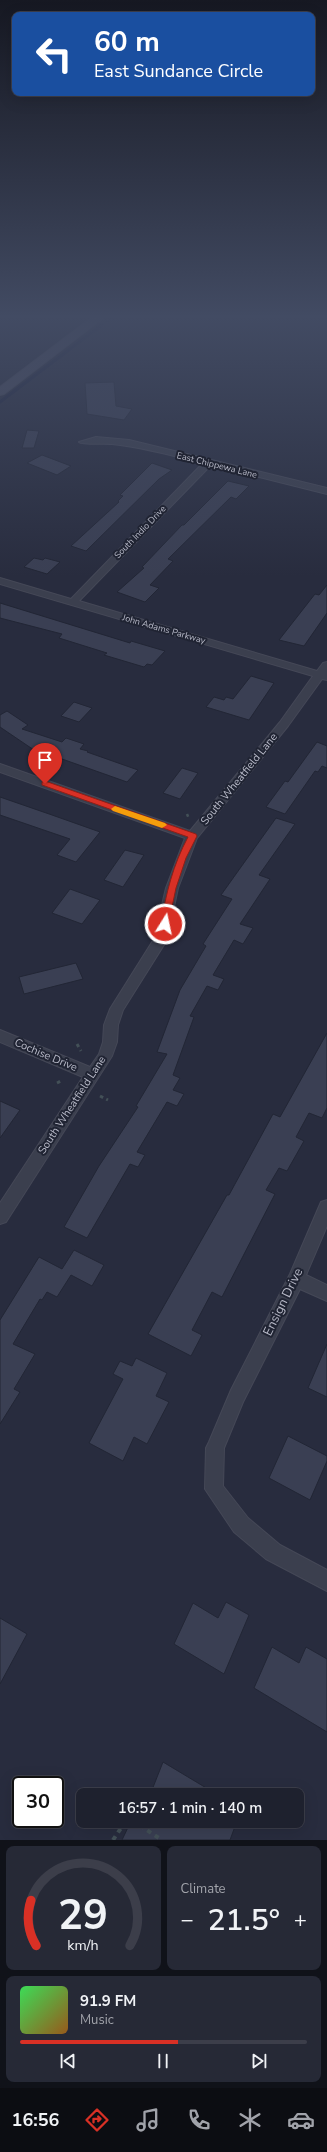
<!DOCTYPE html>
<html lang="en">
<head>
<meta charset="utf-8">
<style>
	:root { --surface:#1e212e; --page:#262936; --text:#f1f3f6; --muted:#a1a3aa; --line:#3c3e4a; --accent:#d93025 }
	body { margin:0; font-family:"Nunito Sans",sans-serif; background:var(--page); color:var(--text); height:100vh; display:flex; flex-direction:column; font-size:15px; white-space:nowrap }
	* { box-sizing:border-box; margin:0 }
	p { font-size:13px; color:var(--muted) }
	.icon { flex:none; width:22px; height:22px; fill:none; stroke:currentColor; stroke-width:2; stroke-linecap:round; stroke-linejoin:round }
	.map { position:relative; height:1840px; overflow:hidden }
	.details { display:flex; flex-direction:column; gap:6px; padding:6px; background:#101219; flex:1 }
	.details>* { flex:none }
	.hud { position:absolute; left:12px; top:12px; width:303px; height:84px; border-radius:8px; box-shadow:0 4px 16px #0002,0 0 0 1px var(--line); background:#1a4fa0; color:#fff; overflow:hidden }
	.speed { position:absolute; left:12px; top:1776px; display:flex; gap:8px; font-size:20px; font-weight:700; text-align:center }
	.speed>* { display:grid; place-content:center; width:52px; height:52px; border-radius:50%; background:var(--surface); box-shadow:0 4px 16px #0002,0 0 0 1px var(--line); line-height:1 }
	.speed .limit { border:2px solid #111; border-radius:6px; background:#fff; color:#111 }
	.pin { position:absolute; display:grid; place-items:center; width:34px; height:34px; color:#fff; margin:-41px -17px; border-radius:50% 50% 50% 0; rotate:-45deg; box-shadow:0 0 4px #0007 }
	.pin .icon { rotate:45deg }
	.me { position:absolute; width:44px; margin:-22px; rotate:10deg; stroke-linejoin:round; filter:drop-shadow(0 0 3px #0008) }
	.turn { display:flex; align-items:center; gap:14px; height:84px; padding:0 16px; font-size:18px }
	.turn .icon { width:52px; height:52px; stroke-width:2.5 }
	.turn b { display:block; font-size:28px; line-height:34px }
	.big { font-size:30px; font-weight:600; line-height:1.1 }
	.details .widget { flex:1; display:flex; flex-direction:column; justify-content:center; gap:6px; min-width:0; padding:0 14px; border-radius:8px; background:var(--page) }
	.details .dial { align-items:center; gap:0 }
	.dial svg { height:104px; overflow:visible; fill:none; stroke:var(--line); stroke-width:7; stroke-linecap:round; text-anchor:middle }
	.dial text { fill:var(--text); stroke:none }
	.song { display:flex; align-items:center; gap:12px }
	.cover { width:48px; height:48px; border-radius:6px; background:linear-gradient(135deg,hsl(130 70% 55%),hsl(30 70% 35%)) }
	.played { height:4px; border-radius:2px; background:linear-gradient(90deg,var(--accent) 55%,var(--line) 55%) }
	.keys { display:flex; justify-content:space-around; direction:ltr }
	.heat { display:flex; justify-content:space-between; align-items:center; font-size:22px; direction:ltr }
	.details .tiles { flex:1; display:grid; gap:6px; grid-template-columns:1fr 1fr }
	.widget:last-child { grid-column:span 2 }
	.trip { position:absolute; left:76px; top:1788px; width:228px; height:40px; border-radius:8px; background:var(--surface); box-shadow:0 4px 16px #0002,0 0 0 1px var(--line); font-weight:600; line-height:40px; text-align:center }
	.dock { display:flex; height:64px; justify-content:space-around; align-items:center; background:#0c0d12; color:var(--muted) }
	.dock .icon { width:28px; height:28px }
	.dock .current { color:var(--accent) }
	.dock b { font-size:18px; color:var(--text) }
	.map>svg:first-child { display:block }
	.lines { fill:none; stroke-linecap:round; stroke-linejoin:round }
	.stream { stroke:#1b213b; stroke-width:3 }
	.building { fill:#3a3f53; stroke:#222635 }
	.street-casing { stroke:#454857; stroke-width:2 }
	.secondary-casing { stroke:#454857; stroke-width:2 }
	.path-far2 { stroke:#435057; stroke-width:2.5; stroke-dasharray:3 3; stroke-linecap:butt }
	.path-far1 { stroke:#435057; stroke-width:3; stroke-dasharray:3.5 3.5; stroke-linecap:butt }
	.path { stroke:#435057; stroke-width:4; stroke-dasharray:4.5 4.5; stroke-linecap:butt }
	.street { fill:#3b3f4e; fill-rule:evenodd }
	.secondary { fill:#4a4d60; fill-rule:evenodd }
	.route { fill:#d93025; stroke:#8d1f18 }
	.slow { fill:#f59e0b }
	.labels { text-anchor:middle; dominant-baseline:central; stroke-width:4; stroke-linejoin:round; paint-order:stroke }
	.far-street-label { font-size:9px; fill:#b8bac8; stroke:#202433 }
	.street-label { font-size:11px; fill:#b8bac8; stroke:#202433 }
	.near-street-label { font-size:13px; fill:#b8bac8; stroke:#202433 }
</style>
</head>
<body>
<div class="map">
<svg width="327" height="1840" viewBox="0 0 327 1840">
	<rect width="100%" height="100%" fill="#282c3e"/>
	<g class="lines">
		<g class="stream">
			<path d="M108,321L112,318"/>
			<path d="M0,402L103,324"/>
		</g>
	</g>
	<g class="building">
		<path d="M114,382L116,406L132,409L124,420L87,414L85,383Z"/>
		<path d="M27,430L39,431L34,448H22Z"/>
		<path d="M42,455L71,466L57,475L27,463Z"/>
		<path d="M152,463L172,470L159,479L86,551L71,546L119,502L118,501L123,496L120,495Z"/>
		<path d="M228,481L249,486L236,499L231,497L168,559L173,561L150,585L159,588L145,602L117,592L144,568L142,567L182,525H184Z"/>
		<path d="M34,558L43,560L45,558L60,562L47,574L24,567Z"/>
		<path d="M327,585V613L304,646L279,640L315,594L319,595Z"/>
		<path d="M0,603L130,643L131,641L165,651L152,665L147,664L144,667L104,655L107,653L59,638L62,634L0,618Z"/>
		<path d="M251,676L274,683L249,720L206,707L214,697L224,700L226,697L233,699Z"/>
		<path d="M74,702L92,708L79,722L61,716Z"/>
		<path d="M7,711L28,725L22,729L62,742L66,738L84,744L80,749L88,751L87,752L138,770L127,782L31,748L0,727V715Z"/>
		<path d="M317,742L327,746V768L322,766L318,772L315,771L285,814L266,807L285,781L288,782Z"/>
		<path d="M182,768L198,773L180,799L163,793Z"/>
		<path d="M0,797L52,815L100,832L76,862L57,855L70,839L0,815Z"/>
		<path d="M276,818L295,824L259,875L270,879L240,924L253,928L243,944L234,940L213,975L224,979L218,990L207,986L190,1016L194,1017L173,1075L180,1078L173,1090L184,1094L177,1106L167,1102L137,1152L145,1155L138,1167L130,1164L87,1238L64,1227L99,1166L138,1107L136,1106L167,1054L157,1052L180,990L206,946L203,944L232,899L221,895Z"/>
		<path d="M125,850L144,855L123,887L104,880Z"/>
		<path d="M70,889L100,900L82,924L52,913Z"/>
		<path d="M76,963L83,979L24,994L19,977Z"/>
		<path d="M327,1033V1108L322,1118L309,1113L296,1137L304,1141L287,1171L279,1168L266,1190L275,1194L222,1297L212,1292L192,1330L202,1335L191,1356L148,1334L227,1195H229L273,1114L280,1117Z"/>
		<path d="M0,1101L20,1110L0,1138Z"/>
		<path d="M74,1250L104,1265L92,1286L71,1275L57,1297L47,1292L42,1300L40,1299L13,1344L35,1354L14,1389L20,1392L0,1424V1320L39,1257L62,1269Z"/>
		<path d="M327,1344V1397L308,1388Z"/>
		<path d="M136,1358L167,1373L156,1396L169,1402L147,1444L134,1437L123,1461L89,1443L123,1379L113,1374L120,1361L132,1366Z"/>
		<path d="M288,1436L327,1456V1461L310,1500L269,1478Z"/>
		<path d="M226,1602L249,1615L224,1674L174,1644L193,1603L218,1618Z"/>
		<path d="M0,1618L27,1634L0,1684Z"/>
		<path d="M272,1647L299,1663L306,1647L327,1659V1732L254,1688Z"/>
		<path d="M163,1762L218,1795H150Z"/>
		<path d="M131,1821H237L230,1840H122Z"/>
	</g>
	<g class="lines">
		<g class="street-casing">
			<g id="street">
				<path d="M96,437L129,440L327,488V494L211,465L79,601L317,671L323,663L327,662V680L322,679L288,726L197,838L178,888L167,940L123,1010L118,1025L117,1042L112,1056L6,1222L0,1224V1203L83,1077L0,1042V1030L90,1067L99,1054L103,1042L104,1025L110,1009L154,939L166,888L185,838L0,772V764L190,831L280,722L313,676L0,584V578L71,599L203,463C173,456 143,447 112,444C105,443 82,445 79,442Z"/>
				<path d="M327,1200V1226L306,1275L327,1285V1301L300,1289L243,1402L224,1448L223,1486L248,1518L280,1545L327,1570V1591L266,1559L234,1532L205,1489L206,1448L209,1442L231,1390L290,1274L321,1202Z"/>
			</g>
		</g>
		<g class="secondary-casing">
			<path id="secondary" d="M91,318H103L4,394L0,395V387Z"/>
		</g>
		<path class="path-far2" d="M187,814L189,819"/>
		<g class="path-far1">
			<path d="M77,1044L81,1051"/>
			<path d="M57,1083L63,1080"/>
			<path d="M100,1096L108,1100"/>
		</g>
		<path class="path" d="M113,1840L121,1828L129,1822L136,1823L162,1840"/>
		<use href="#street" class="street"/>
		<use href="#secondary" class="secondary"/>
	</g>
	<linearGradient id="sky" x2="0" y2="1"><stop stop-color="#161822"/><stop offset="0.55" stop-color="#424b63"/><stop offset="1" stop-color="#424b63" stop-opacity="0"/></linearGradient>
	<rect width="327" height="576" fill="url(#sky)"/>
	<path class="route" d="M45,781L196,834L197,836L186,858L176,888L168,926L165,927L161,924C166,893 173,865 188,837L42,785V782Z"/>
	<path class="slow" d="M115,806L165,823L167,825L162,828L113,811L111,809Z"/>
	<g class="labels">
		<g class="far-street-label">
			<text transform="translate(217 465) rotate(14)">East Chippewa Lane</text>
			<text transform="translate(140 532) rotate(-46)">South Indio Drive</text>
			<text transform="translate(164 629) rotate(16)">John Adams Parkway</text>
		</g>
		<g class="street-label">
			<text transform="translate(239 779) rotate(-51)">South Wheatfield Lane</text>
			<text transform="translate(46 1055) rotate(23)">Cochise Drive</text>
			<text transform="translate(72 1105) rotate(-57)">South Wheatfield Lane</text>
		</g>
		<g class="near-street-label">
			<text transform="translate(283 1302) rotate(-64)">Ensign Drive</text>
		</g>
	</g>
</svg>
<div class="speed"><div class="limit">30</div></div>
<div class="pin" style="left:45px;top:784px;background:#d93025"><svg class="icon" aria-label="arrive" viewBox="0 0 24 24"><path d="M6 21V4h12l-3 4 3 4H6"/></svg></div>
<svg class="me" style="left:165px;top:924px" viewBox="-20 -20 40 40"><circle r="17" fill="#d93025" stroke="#fff" stroke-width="3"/><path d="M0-11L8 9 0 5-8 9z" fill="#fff"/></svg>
<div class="trip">16:57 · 1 min · 140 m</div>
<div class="hud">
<div class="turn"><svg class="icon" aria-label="left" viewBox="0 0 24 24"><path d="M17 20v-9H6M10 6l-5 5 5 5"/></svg><div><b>60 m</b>East Sundance Circle</div></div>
</div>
</div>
<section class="details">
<div class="tiles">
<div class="widget dial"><svg viewBox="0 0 100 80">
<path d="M14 69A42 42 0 1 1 86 69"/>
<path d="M14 69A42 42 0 0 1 10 34" stroke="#d93025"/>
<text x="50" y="56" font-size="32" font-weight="700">29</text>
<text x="50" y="72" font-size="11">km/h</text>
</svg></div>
<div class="widget"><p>Climate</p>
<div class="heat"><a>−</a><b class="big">21.5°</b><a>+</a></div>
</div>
<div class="widget">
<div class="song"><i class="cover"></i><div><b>91.9 FM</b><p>Music</p></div></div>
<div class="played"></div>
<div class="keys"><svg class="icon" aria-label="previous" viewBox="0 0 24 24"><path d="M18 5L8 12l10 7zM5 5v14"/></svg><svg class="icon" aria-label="pause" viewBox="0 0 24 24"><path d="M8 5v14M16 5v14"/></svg><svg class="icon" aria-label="next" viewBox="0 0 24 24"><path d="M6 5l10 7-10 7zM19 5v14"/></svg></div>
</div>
</div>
</section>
<nav class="dock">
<b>16:56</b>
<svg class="icon current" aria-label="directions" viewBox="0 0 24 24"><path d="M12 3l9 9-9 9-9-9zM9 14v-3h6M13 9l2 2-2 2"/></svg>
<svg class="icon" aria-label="music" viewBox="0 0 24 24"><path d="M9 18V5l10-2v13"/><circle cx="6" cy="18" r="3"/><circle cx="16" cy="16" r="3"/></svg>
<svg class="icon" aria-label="phone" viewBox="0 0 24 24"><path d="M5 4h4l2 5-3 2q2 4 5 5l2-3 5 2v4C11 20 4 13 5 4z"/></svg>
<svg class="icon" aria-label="climate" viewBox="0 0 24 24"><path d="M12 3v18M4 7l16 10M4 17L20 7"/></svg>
<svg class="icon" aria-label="car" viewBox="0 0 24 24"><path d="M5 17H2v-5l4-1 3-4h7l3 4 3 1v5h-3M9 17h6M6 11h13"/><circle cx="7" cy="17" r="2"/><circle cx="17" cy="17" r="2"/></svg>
</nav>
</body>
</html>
